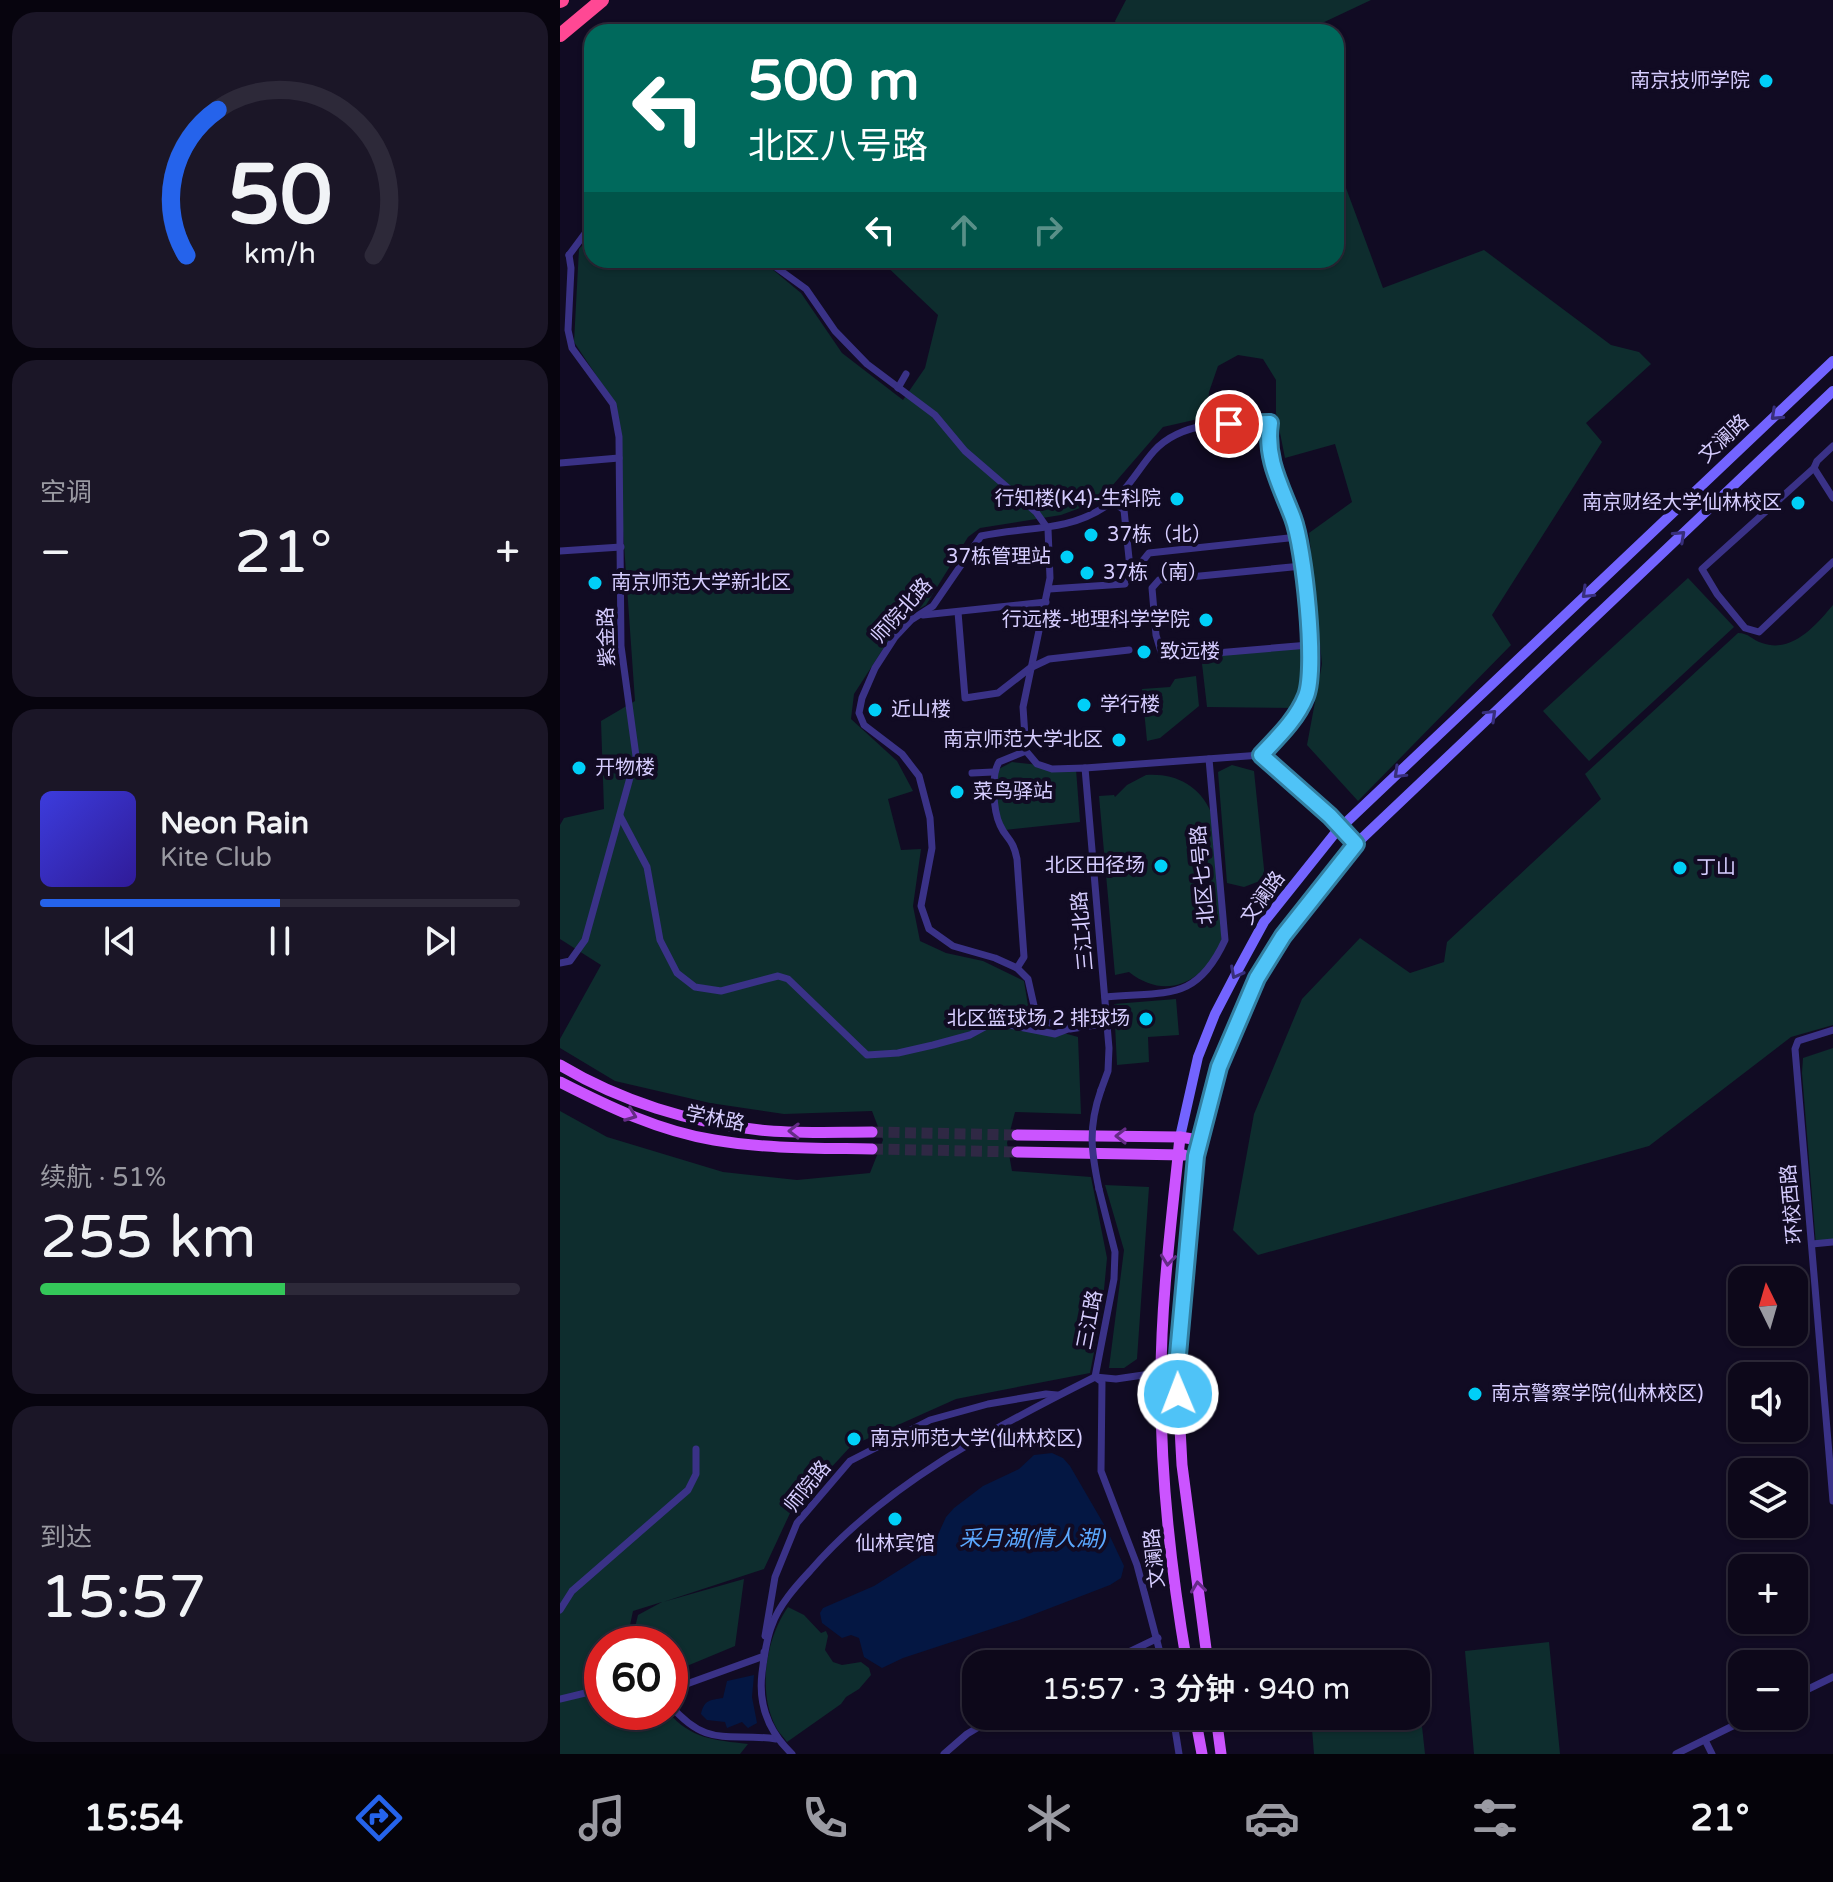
<!DOCTYPE html>
<html lang="zh">
<head>
<meta charset="utf-8">
<style>
	:root { --surface:#0d081a; --page:#1b1627; --text:#f1f3f6; --muted:#9a9aa2; --line:#2d2939; --accent:#2563eb }
	body { margin:0; font-family:"Varela Round","Noto Sans SC",sans-serif; background:var(--page); color:var(--text); height:100vh; display:flex; flex-direction:column; font-size:30px; white-space:nowrap }
	* { box-sizing:border-box; margin:0 }
	p { font-size:26px; color:var(--muted) }
	.icon { flex:none; width:44px; height:44px; fill:none; stroke:currentColor; stroke-width:2; stroke-linecap:round; stroke-linejoin:round }
	.map { position:relative; flex:1; overflow:hidden }
	.panel { display:flex; flex-direction:column; gap:12px; padding:12px; background:#07040e; width:560px }
	.panel>* { flex:none }
	.guide { position:absolute; left:24px; top:24px; width:760px; height:244px; border-radius:24px; box-shadow:0 2px 6px #0004,0 0 0 2px var(--line); background:#00695c; color:#fff; overflow:hidden }
	.needle { width:52px; rotate:355deg }
	.fabs { position:absolute; left:1168px; top:1266px; display:grid; gap:16px }
	.fabs a { display:grid; place-items:center; width:80px; height:80px; border-radius:16px; background:var(--surface); box-shadow:0 2px 6px #0004,0 0 0 2px var(--line); font-size:40px }
	.speed { position:absolute; left:24px; top:1626px; display:flex; gap:16px; font-size:40px; font-weight:700; text-align:center }
	.speed>* { display:grid; place-content:center; width:104px; height:104px; border-radius:50%; background:var(--surface); box-shadow:0 2px 6px #0004,0 0 0 2px var(--line); line-height:1 }
	.speed .limit { border:12px solid #d22; background:#fff; color:#111 }
	.pin { position:absolute; display:grid; place-items:center; width:68px; height:68px; color:#fff; margin:-34px; border:4px solid #fff; border-radius:50%; box-shadow:0 2px 8px #0007 }
	.me { position:absolute; width:88px; margin:-44px; rotate:359deg; stroke-linejoin:round; filter:drop-shadow(0 0 6px #0008) }
	.turn { display:flex; align-items:center; gap:28px; height:168px; padding:0 32px; font-size:36px }
	.turn .icon { width:104px; height:104px; stroke-width:2.5 }
	.turn b { display:block; font-size:56px; line-height:68px }
	.lanes { display:flex; align-items:center; height:76px; padding:0 32px; background:#0003; justify-content:center; gap:40px; direction:ltr }
	.lanes .off { opacity:.35 }
	.big { font-size:60px; font-weight:600; line-height:1.1 }
	.panel .widget { flex:1; display:flex; flex-direction:column; justify-content:center; gap:12px; min-width:0; padding:0 28px; border-radius:24px; background:var(--page) }
	.panel .dial { align-items:center; gap:0 }
	.dial svg { height:208px; overflow:visible; fill:none; stroke:var(--line); stroke-width:7; stroke-linecap:round; text-anchor:middle }
	.dial text { fill:var(--text); stroke:none }
	.song { display:flex; align-items:center; gap:24px }
	.cover { width:96px; height:96px; border-radius:12px; background:linear-gradient(135deg,hsl(240 70% 55%),hsl(250 70% 35%)) }
	.played { height:8px; border-radius:4px; background:linear-gradient(90deg,var(--accent) 50%,var(--line) 50%) }
	.keys { display:flex; justify-content:space-around; direction:ltr }
	.heat { display:flex; justify-content:space-between; align-items:center; font-size:44px; direction:ltr }
	.charge { height:12px; border-radius:6px; background:linear-gradient(90deg,#34c759 51%,var(--line) 0) }
	.trip { position:absolute; left:402px; top:1650px; width:468px; height:80px; border-radius:24px; background:var(--surface); box-shadow:0 2px 6px #0004,0 0 0 2px var(--line); font-weight:600; line-height:80px; text-align:center }
	.dock { display:flex; height:128px; justify-content:space-around; align-items:center; background:#05030a; color:var(--muted) }
	.dock .icon { width:56px; height:56px }
	.dock .active { color:var(--accent) }
	.dock b { font-size:36px; color:var(--text) }
	main { display:flex; flex:1; min-height:0 }
	.map>svg:first-child { display:block }
	.green { fill:#0e2d2e }
	.water { fill:#041743 }
	.lines { fill:none; stroke-linecap:round; stroke-linejoin:round }
	.primary-tunnel { stroke:#2f2844; stroke-width:11; stroke-dasharray:11 5.5; stroke-linecap:butt }
	.street { stroke:#3a3287; stroke-width:7 }
	.secondary { stroke:#7364ff; stroke-width:10 }
	.primary { stroke:#cb54ff; stroke-width:11 }
	.highway { stroke:#ff4894; stroke-width:14 }
	.street-bridge { stroke:#3a3287; stroke-width:7 }
	.oneway { stroke:#382f7b }
	.oneway2 { stroke:#652c86 }
	.route-casing { stroke:#337fa1; stroke-width:20 }
	.route { stroke:#4fc3f7; stroke-width:14 }
	.poi-dot { fill:#00cff8; stroke:#110b23; stroke-width:3 }
	.labels { text-anchor:middle; dominant-baseline:central; stroke-width:8; stroke-linejoin:round; paint-order:stroke }
	.poi-label { font-size:20px; fill:#d6cdff; stroke:#110b23; text-anchor:start }
	.street-label { font-size:20px; fill:#d6cdff; stroke:#110b23 }
	.water-label { font-size:22px; font-style:italic; fill:#5ba8ff; stroke:#110b23 }
</style>
</head>
<body>
<main>
<section class="panel">
<div class="widget dial"><svg viewBox="0 0 100 80">
<path d="M14 69A42 42 0 1 1 86 69"/>
<path d="M14 69A42 42 0 0 1 26 13" stroke="#2563eb"/>
<text x="50" y="56" font-size="32" font-weight="700">50</text>
<text x="50" y="72" font-size="11">km/h</text>
</svg></div>
<div class="widget"><p>空调</p>
<div class="heat"><a>−</a><b class="big">21°</b><a>+</a></div>
</div>
<div class="widget">
<div class="song"><i class="cover"></i><div><b>Neon Rain</b><p>Kite Club</p></div></div>
<div class="played"></div>
<div class="keys"><svg class="icon" aria-label="previous" viewBox="0 0 24 24"><path d="M18 5L8 12l10 7zM5 5v14"/></svg><svg class="icon" aria-label="pause" viewBox="0 0 24 24"><path d="M8 5v14M16 5v14"/></svg><svg class="icon" aria-label="next" viewBox="0 0 24 24"><path d="M6 5l10 7-10 7zM19 5v14"/></svg></div>
</div>
<div class="widget"><p>续航 · 51%</p><b class="big">255 km</b><div class="charge"></div></div>
<div class="widget"><p>到达</p><b class="big">15:57</b></div>
</section>
<div class="map">
<svg width="1273" height="1754" viewBox="0 0 1273 1754">
	<rect width="100%" height="100%" fill="#110b23"/>
	<g class="green">
		<path d="M566,0H811L758,25V32H561L555,21Z"/>
		<path d="M776,161L823,288L924,250L1051,345L1079,352L1091,364L1026,423L1042,442L932,615L951,645L798,801L747,745L762,664L749,533L792,502L775,444L725,458L716,413V380L703,359L678,355L658,366L649,392L647,417L603,427L539,501L501,515L420,528L408,537L366,605L343,618L294,694L291,719L337,761L353,791L328,799L341,850L361,849L353,906L360,941L386,953L423,961L464,981L471,1024L518,1037L521,1114L455,1112L447,1143L452,1171L531,1177L547,1258L542,1311L530,1373L396,1399L291,1446L231,1511L204,1569L103,1602L184,1579L175,1646L110,1673V1644H71L78,1615L102,1602L73,1611L66,1644H42V1712H108C131,1739 154,1740 188,1744L180,1754H0V1111L47,1137L163,1172L237,1180L310,1173L323,1140L312,1111L224,1114L150,1103L55,1081L0,1048V1039L41,965L0,939V825L4,818L44,809L41,721L75,701L54,402L14,342L19,249L32,235V260H201L241,293L282,353L343,400L365,368L378,315L320,260H776Z"/>
		<path d="M1128,578L1174,627L1029,761L983,711Z"/>
		<path d="M1273,605V1025L1231,1037L1089,1146L698,1255L673,1230L694,1114L742,999L800,938L850,973L884,962L887,942L1041,799L1025,774L1178,633C1189,633 1192,640 1202,643C1232,654 1256,625 1273,605Z"/>
		<path d="M749,645L751,675L740,708L647,707L641,655Z"/>
		<path d="M636,676L639,706L600,738L587,741L582,689L610,687L615,679Z"/>
		<path d="M452,762L516,769L520,822L445,830L440,826L433,772Z"/>
		<path d="M672,765L694,771L705,879L684,887L667,883L658,772Z"/>
		<path d="M586,775C615,773 639,785 651,812L662,942C644,981 607,1002 569,972L555,975L539,796L554,795L555,797L567,785Z"/>
		<path d="M616,999L619,1035L588,1037L589,1062L557,1065L554,1004Z"/>
		<path d="M1273,1048V1243L1256,1245L1242,1073L1243,1058Z"/>
		<path d="M545,1185L589,1187L577,1359L564,1368H549L564,1250Z"/>
		<path d="M228,1607L244,1615L261,1633L266,1631L268,1636L265,1650L273,1662L282,1665L301,1662L309,1668L311,1675L299,1689L286,1697L281,1704L227,1742C224,1737 218,1732 216,1727C197,1692 206,1638 228,1607Z"/>
		<path d="M989,1642L1000,1754H914L905,1651Z"/>
		<path d="M856,1691L859,1699L865,1754H754L751,1716H856Z"/>
	</g>
	<g class="water">
		<path d="M492,1453L503,1458L510,1466L546,1528L564,1566L561,1578L550,1585L459,1620L343,1658L322,1668L304,1657L299,1638L291,1635L282,1638L262,1623L260,1613L263,1608L314,1586L360,1557L376,1539L386,1517L394,1508L423,1486L459,1469L474,1455Z"/>
		<path d="M194,1675L192,1697L197,1723L188,1728L182,1722L167,1728L165,1722L147,1720L141,1714C144,1700 150,1700 163,1698L167,1681Z"/>
	</g>
	<g class="lines">
		<g class="primary-tunnel">
			<path d="M312,1132L457,1135"/>
			<path d="M312,1149L457,1152"/>
		</g>
		<g class="street">
			<path d="M9,255L32,224"/>
			<path d="M206,260L246,289L275,331L307,364L375,415L405,451L476,512L488,529L490,578L463,707L466,751L477,764L492,769L525,768L549,1048L548,1071L541,1090"/>
			<path d="M338,388L346,374"/>
			<path d="M1273,446L1257,461L1254,468L1273,498"/>
			<path d="M0,463L59,458"/>
			<path d="M1254,468L1142,569L1157,594L1185,628L1199,632L1273,562"/>
			<path d="M0,551L61,547"/>
			<path d="M742,566L599,580L592,588L596,635L601,652L609,657L749,645"/>
			<path d="M570,568L581,563L589,553L738,537"/>
			<path d="M489,589L565,584L570,568L564,510L552,501"/>
			<path d="M398,612L405,698L438,693L470,668L489,659L569,650"/>
			<path d="M363,615L486,602"/>
			<path d="M701,755L770,816L796,844"/>
			<path d="M525,768L701,755"/>
			<path d="M412,773L433,772"/>
			<path d="M60,816L87,867L100,940L117,973L135,987L161,991L218,976L228,979L307,1055L338,1053L373,1045L410,1035L434,1022L495,1034L508,1029"/>
			<path d="M0,963L10,961L25,940L76,756L61,646L59,437L53,404L12,348L8,330L11,268L9,255"/>
			<path d="M457,968L464,957L457,859C453,838 446,839 440,825C433,810 431,775 439,762L466,751"/>
			<path d="M545,997C606,991 636,1003 665,940L649,759"/>
			<path d="M548,1023L510,1029L477,1019L468,979L457,968L435,958L393,946L369,929L361,906L372,848L370,818L359,776L342,754L304,725L299,713L302,698L315,668L335,637L351,620L373,606L421,536C465,526 506,533 546,506C567,492 578,469 594,451C621,421 671,421 710,423C704,458 721,486 733,518C745,549 758,666 746,696C737,719 718,737 701,755"/>
			<path d="M1273,1030L1238,1041L1235,1049L1273,1501"/>
			<path d="M539,1189L555,1252L554,1279L535,1377L542,1382L541,1471L577,1565L603,1664"/>
			<path d="M1252,1244L1273,1242"/>
			<path d="M0,1610L12,1591L128,1490L136,1474V1449"/>
			<path d="M205,1636L215,1577L237,1523L290,1461L370,1420L428,1404L486,1394L497,1395"/>
			<path d="M544,1664L598,1638"/>
			<path d="M110,1690L204,1656V1652"/>
			<path d="M1234,1696L1273,1677"/>
			<path d="M0,1699L42,1689"/>
			<path d="M110,1705C148,1749 167,1732 216,1739"/>
			<path d="M613,1716L619,1754"/>
			<path d="M1145,1740L1152,1754"/>
			<path d="M232,1754C209,1732 198,1705 202,1673C204,1657 206,1640 212,1625C219,1605 236,1586 250,1571C325,1484 433,1428 535,1377L556,1379L590,1374L618,1378"/>
			<path d="M384,1754L407,1734L437,1716"/>
			<path d="M1116,1754L1193,1716"/>
		</g>
		<g class="secondary">
			<path d="M620,1137L638,1057L655,1014L679,968L704,922L776,832L1273,361"/>
			<path d="M639,1140L659,1067L697,978L723,936L796,844L1273,391"/>
		</g>
		<g class="primary">
			<path d="M0,1065C60,1101 131,1123 200,1130C237,1134 275,1132 312,1132"/>
			<path d="M0,1082C49,1107 99,1131 154,1140C206,1149 260,1148 312,1149"/>
			<path d="M457,1135L620,1137L639,1140L618,1355L619,1410L622,1465L648,1664"/>
			<path d="M620,1137C612,1217 601,1298 601,1379C600,1474 611,1571 627,1664"/>
			<path d="M457,1152L624,1155"/>
			<path d="M635,1716L642,1754"/>
			<path d="M656,1716L661,1754"/>
		</g>
		<g class="highway">
			<path d="M0,1L2,0"/>
			<path d="M0,35L42,0"/>
		</g>
		<path class="street-bridge" d="M539,1189C531,1151 528,1127 541,1090"/>
	</g>
	<defs><path id="oneway-chevron" d="M-2-3.5L2.5 0L-2 3.5" fill="none" stroke-width="1.6" stroke-linecap="round" stroke-linejoin="round" transform="scale(2)"/></defs>
	<g class="oneway">
		<use href="#oneway-chevron" transform="translate(1216 415) rotate(137)"/>
		<use href="#oneway-chevron" transform="translate(1120 536) rotate(-43)"/>
		<use href="#oneway-chevron" transform="translate(1027 593) rotate(136)"/>
		<use href="#oneway-chevron" transform="translate(931 715) rotate(-44)"/>
		<use href="#oneway-chevron" transform="translate(839 773) rotate(136)"/>
		<use href="#oneway-chevron" transform="translate(676 973) rotate(118)"/>
	</g>
	<g class="oneway2">
		<use href="#oneway-chevron" transform="translate(71 1115) rotate(21)"/>
		<use href="#oneway-chevron" transform="translate(234 1131) rotate(-179)"/>
		<use href="#oneway-chevron" transform="translate(561 1136) rotate(-180)"/>
		<use href="#oneway-chevron" transform="translate(608 1260) rotate(96)"/>
		<use href="#oneway-chevron" transform="translate(638 1587) rotate(-97)"/>
	</g>
	<g class="lines">
		<g class="route-casing">
			<path id="route" d="M618,1394V1355L636,1156L659,1067L697,978L723,936L796,844L770,816L701,755C718,737 737,719 746,696C757,668 744,547 733,518C721,486 705,459 710,423L669,424"/>
		</g>
		<use href="#route" class="route"/>
	</g>
	<g class="poi-dot">
		<circle cx="1206" cy="81" r="8"/>
		<circle cx="617" cy="499" r="8"/>
		<circle cx="1238" cy="503" r="8"/>
		<circle cx="531" cy="535" r="8"/>
		<circle cx="507" cy="557" r="8"/>
		<circle cx="527" cy="573" r="8"/>
		<circle cx="35" cy="583" r="8"/>
		<circle cx="646" cy="620" r="8"/>
		<circle cx="584" cy="652" r="8"/>
		<circle cx="524" cy="705" r="8"/>
		<circle cx="315" cy="710" r="8"/>
		<circle cx="559" cy="740" r="8"/>
		<circle cx="19" cy="768" r="8"/>
		<circle cx="397" cy="792" r="8"/>
		<circle cx="601" cy="866" r="8"/>
		<circle cx="1120" cy="868" r="8"/>
		<circle cx="586" cy="1019" r="8"/>
		<circle cx="915" cy="1394" r="8"/>
		<circle cx="294" cy="1439" r="8"/>
		<circle cx="335" cy="1519" r="8"/>
	</g>
	<g class="labels">
		<g class="poi-label">
			<text x="1190" y="81" text-anchor="end">南京技师学院</text>
			<text x="601" y="499" text-anchor="end">行知楼(K4)-生科院</text>
			<text x="1222" y="503" text-anchor="end">南京财经大学仙林校区</text>
			<text x="547" y="535">37栋（北）</text>
			<text x="491" y="557" text-anchor="end">37栋管理站</text>
			<text x="543" y="573">37栋（南）</text>
			<text x="51" y="583">南京师范大学新北区</text>
			<text x="630" y="620" text-anchor="end">行远楼-地理科学学院</text>
			<text x="600" y="652">致远楼</text>
			<text x="540" y="705">学行楼</text>
			<text x="331" y="710">近山楼</text>
			<text x="543" y="740" text-anchor="end">南京师范大学北区</text>
			<text x="35" y="768">开物楼</text>
			<text x="413" y="792">菜鸟驿站</text>
			<text x="585" y="866" text-anchor="end">北区田径场</text>
			<text x="1136" y="868">丁山</text>
			<text x="570" y="1019" text-anchor="end">北区篮球场 2 排球场</text>
			<text x="931" y="1394">南京警察学院(仙林校区)</text>
			<text x="310" y="1439">南京师范大学(仙林校区)</text>
			<text x="335" y="1544" text-anchor="middle">仙林宾馆</text>
		</g>
		<g class="street-label">
			<text transform="translate(1164 439) rotate(-43)">文澜路</text>
			<text transform="translate(342 611) rotate(-48)">师院北路</text>
			<text transform="translate(47 637) rotate(-92)">紫金路</text>
			<text transform="translate(643 875) rotate(-95)">北区七号路</text>
			<text transform="translate(703 898) rotate(-54)">文澜路</text>
			<text transform="translate(523 931) rotate(-95)">三江北路</text>
			<text transform="translate(155 1119) rotate(11)">学林路</text>
			<text transform="translate(1232 1204) rotate(-95)">环校西路</text>
			<text transform="translate(530 1320) rotate(-79)">三江路</text>
			<text transform="translate(248 1487) rotate(-51)">师院路</text>
			<text transform="translate(595 1558) rotate(-96)">文澜路</text>
		</g>
		<g class="water-label">
			<text x="472" y="1539">采月湖(情人湖)</text>
		</g>
	</g>
</svg>
<div class="fabs">
<a><svg class="needle" viewBox="-14 -14 28 28"><path d="M0-13l5 13h-10z" fill="#e53935"/><path d="M0 13l5-13h-10z" fill="#9a9aa2"/></svg></a>
<a><svg class="icon" aria-label="sound" viewBox="0 0 24 24"><path d="M4 9h4l5-4v14l-5-4H4zM17 9q2 3 0 6"/></svg></a>
<a><svg class="icon" aria-label="layers" viewBox="0 0 24 24"><path d="M12 4l9 5-9 5-9-5zM3 14l9 5 9-5"/></svg></a>
<a>+</a>
<a>−</a>
</div>
<div class="speed"><div class="limit">60</div></div>
<div class="pin" style="left:669px;top:424px;background:#d93025"><svg class="icon" aria-label="arrive" viewBox="0 0 24 24"><path d="M6 21V4h12l-3 4 3 4H6"/></svg></div>
<svg class="me" style="left:618px;top:1394px" viewBox="-20 -20 40 40"><circle r="17" fill="#4fc3f7" stroke="#fff" stroke-width="3"/><path d="M0-11L8 9 0 5-8 9z" fill="#fff"/></svg>
<div class="trip">15:57 · 3 分钟 · 940 m</div>
<div class="guide">
<div class="turn"><svg class="icon" aria-label="left" viewBox="0 0 24 24"><path d="M17 20v-9H6M10 6l-5 5 5 5"/></svg><div><b>500 m</b>北区八号路</div></div>
<div class="lanes"><svg class="icon" aria-label="left" viewBox="0 0 24 24"><path d="M17 20v-9H6M10 6l-5 5 5 5"/></svg><svg class="icon off" aria-label="ahead" viewBox="0 0 24 24"><path d="M12 20V5M6 11l6-6 6 6"/></svg><svg class="icon off" aria-label="right" viewBox="0 0 24 24"><path d="M7 20v-9h11M14 6l5 5-5 5"/></svg></div>
</div>
</div>
</main>
<nav class="dock">
<b>15:54</b>
<svg class="icon active" aria-label="directions" viewBox="0 0 24 24"><path d="M12 3l9 9-9 9-9-9zM9 14v-3h6M13 9l2 2-2 2"/></svg>
<svg class="icon" aria-label="music" viewBox="0 0 24 24"><path d="M9 18V5l10-2v13"/><circle cx="6" cy="18" r="3"/><circle cx="16" cy="16" r="3"/></svg>
<svg class="icon" aria-label="phone" viewBox="0 0 24 24"><path d="M5 4h4l2 5-3 2q2 4 5 5l2-3 5 2v4C11 20 4 13 5 4z"/></svg>
<svg class="icon" aria-label="climate" viewBox="0 0 24 24"><path d="M12 3v18M4 7l16 10M4 17L20 7"/></svg>
<svg class="icon" aria-label="car" viewBox="0 0 24 24"><path d="M5 17H2v-5l4-1 3-4h7l3 4 3 1v5h-3M9 17h6M6 11h13"/><circle cx="7" cy="17" r="2"/><circle cx="17" cy="17" r="2"/></svg>
<svg class="icon" aria-label="filters" viewBox="0 0 24 24"><path d="M4 7h16M4 17h16"/><circle cx="9" cy="7" r="2"/><circle cx="15" cy="17" r="2"/></svg>
<b>21°</b>
</nav>
</body>
</html>
